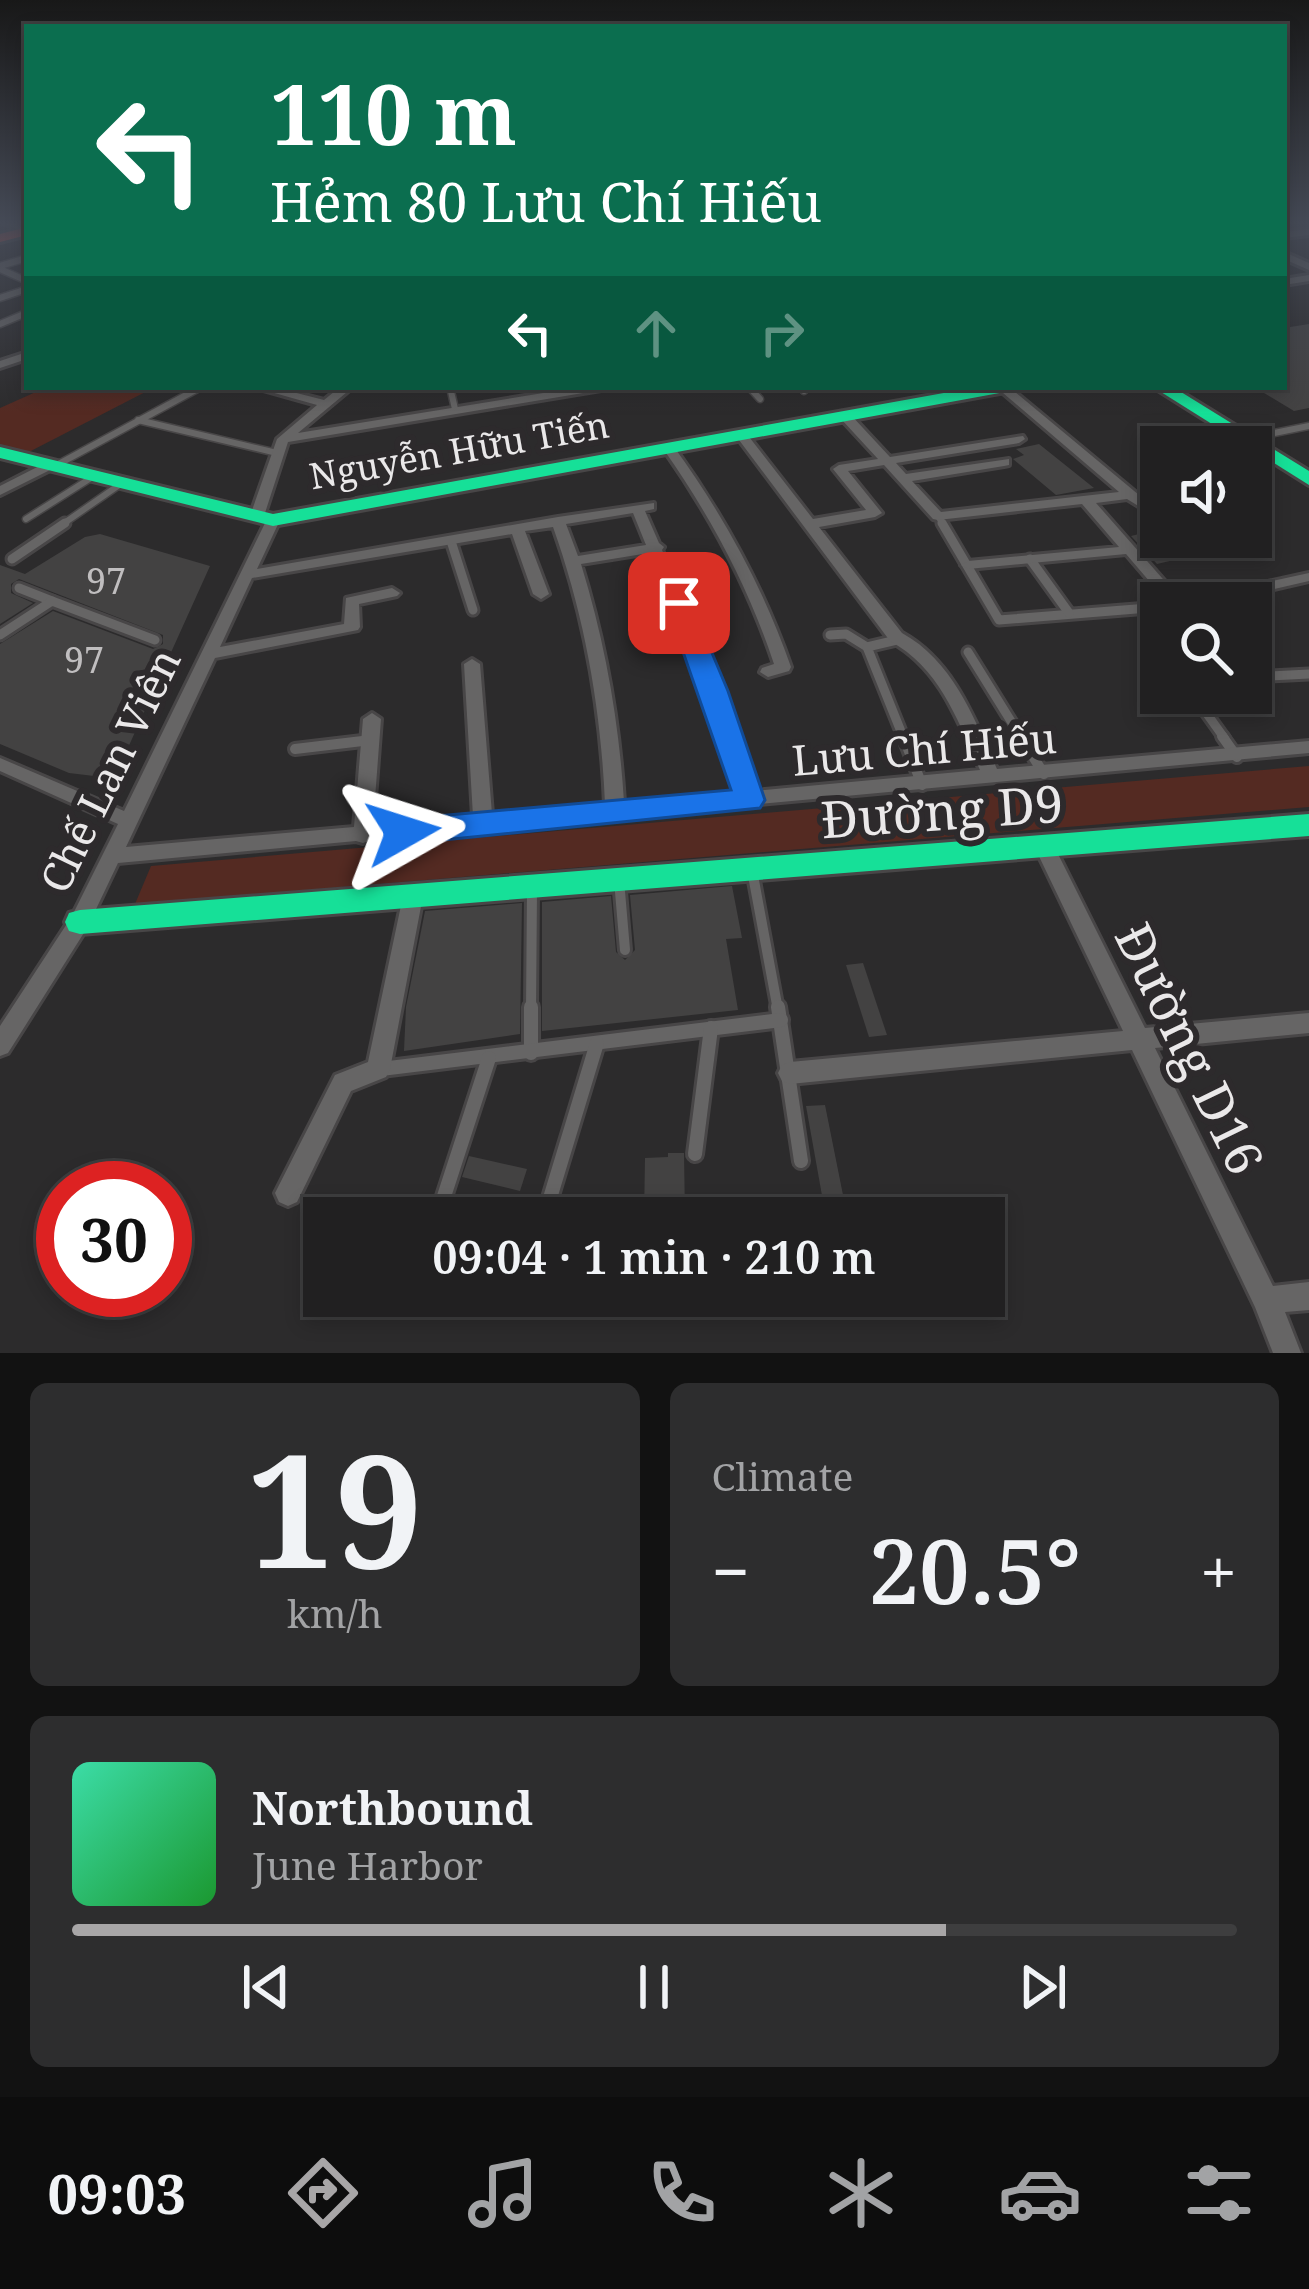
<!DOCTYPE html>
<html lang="en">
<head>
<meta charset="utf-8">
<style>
	:root { --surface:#212021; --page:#2d2d2e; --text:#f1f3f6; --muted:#a2a3a5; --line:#3e3e3f; --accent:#a8a6a7 }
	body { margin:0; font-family:"Noto Serif",serif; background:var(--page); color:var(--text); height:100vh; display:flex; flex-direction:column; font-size:45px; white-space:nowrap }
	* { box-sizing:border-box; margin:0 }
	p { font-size:39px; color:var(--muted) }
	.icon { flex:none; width:66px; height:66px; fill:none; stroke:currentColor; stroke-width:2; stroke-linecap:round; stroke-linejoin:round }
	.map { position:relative; height:1353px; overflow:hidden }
	.side { display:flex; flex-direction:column; gap:30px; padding:30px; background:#121212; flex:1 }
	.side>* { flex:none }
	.banner { position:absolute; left:24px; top:24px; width:1263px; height:366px; border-radius:0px; box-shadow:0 6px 18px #0003,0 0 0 3px var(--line); background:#0b6e4f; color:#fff; overflow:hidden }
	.controls { position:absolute; left:1140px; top:426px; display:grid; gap:24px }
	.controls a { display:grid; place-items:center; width:132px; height:132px; border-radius:0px; background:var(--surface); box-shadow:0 6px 18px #0003,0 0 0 3px var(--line); font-size:60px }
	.speed { position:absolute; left:36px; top:1161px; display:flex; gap:24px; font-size:60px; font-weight:700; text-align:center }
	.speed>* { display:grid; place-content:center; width:156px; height:156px; border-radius:50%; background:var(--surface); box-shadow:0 6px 18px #0003,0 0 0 3px var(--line); line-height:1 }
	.speed .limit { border:18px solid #d22; background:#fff; color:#111 }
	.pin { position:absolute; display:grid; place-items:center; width:102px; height:102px; color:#fff; margin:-51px; border-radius:24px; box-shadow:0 6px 18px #0006 }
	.me { position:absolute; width:132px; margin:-66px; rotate:84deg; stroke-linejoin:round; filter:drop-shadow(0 0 9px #0008) }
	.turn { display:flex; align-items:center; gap:42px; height:252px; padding:0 48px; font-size:54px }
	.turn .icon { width:156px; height:156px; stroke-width:2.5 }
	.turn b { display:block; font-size:84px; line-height:102px }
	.lanes { display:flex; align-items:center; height:114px; padding:0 48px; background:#0003; justify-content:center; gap:60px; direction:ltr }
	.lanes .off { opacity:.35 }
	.big { font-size:90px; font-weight:600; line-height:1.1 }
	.side .card { flex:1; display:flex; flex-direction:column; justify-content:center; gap:18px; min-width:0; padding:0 42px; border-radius:18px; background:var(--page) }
	.side .dial { align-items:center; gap:0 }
	.dial b { font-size:156px; line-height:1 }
	.song { display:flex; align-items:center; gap:36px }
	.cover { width:144px; height:144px; border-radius:18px; background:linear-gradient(135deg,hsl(160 70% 55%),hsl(130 70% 35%)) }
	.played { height:12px; border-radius:6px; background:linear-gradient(90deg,var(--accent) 75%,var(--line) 75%) }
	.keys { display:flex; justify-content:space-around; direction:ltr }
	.heat { display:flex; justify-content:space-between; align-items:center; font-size:66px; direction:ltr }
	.side .tiles { flex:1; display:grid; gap:30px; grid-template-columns:1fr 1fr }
	.card:last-child { grid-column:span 2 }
	.trip { position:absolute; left:303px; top:1197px; width:702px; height:120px; border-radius:0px; background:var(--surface); box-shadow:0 6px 18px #0003,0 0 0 3px var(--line); font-weight:600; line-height:120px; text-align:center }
	.tabs { display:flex; height:192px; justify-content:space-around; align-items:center; background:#0d0d0d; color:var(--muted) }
	.tabs .icon { width:84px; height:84px }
	.tabs .on { color:var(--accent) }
	.tabs b { font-size:54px; color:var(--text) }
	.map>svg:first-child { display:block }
	.green { fill:#542a22 }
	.building { fill:#434242 }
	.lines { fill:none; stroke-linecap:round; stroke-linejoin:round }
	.lane-far3-casing { stroke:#484647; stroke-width:9 }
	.lane-far2-casing { stroke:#484647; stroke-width:15 }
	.lane-far1-casing { stroke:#484647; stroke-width:16 }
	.lane-casing { stroke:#484647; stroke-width:20 }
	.street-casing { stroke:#484647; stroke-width:6 }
	.fast-casing { stroke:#484647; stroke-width:6 }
	.jam-casing { stroke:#484647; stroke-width:6 }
	.lane-far3 { stroke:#666565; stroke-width:6 }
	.lane-far2 { stroke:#666565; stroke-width:9 }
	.lane-far1 { stroke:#666565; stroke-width:10 }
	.lane { stroke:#666565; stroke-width:14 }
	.street { fill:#666565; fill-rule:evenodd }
	.fast { fill:#16e098; fill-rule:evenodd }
	.jam { fill:#f24e42; fill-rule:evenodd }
	.route { fill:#1a73e8; stroke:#114b97; stroke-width:3 }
	.labels { text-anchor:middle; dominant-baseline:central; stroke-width:12; stroke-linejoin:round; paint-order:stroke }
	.far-street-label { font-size:36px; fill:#eae8e9; stroke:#2d2a2c }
	.number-label { font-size:36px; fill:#c0bebf }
	.street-label { font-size:42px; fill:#eae8e9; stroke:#2d2a2c }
	.near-street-label { font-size:51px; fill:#eae8e9; stroke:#2d2a2c }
</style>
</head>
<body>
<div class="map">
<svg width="1309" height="1353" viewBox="0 0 1309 1353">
	<rect width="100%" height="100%" fill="#2c2b2c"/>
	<g class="green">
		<path d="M47,387H155L25,454L0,448V408Z"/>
		<path d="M1309,766V807L135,904L151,866Z"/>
	</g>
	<g class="building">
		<path d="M1309,324V408L1294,411L1254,387H1284V328Z"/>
		<path d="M1039,444L1094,488L1056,495L1013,459L1024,455L1016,449Z"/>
		<path d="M1143,533L1155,543L1180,537H1245L1246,543L1157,564L1131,536Z"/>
		<path d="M100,534L210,566L122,761L94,776L69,773L0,744V644L53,611L153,649L163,644V635L19,579L11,584V593L33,603L0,624V565L25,574L85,537Z"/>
		<path d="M732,886L742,938L726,939L738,1010L542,1031V902L611,896L616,952L625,960L635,950L630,895Z"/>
		<path d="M522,903L520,1034L404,1051L406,1007L425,911Z"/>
		<path d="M863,963L887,1035L869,1037L846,965Z"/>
		<path d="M825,1105L844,1200L823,1201L806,1106Z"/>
		<path d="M668,1153H684L685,1218H644L645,1158L668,1157Z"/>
		<path d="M469,1156L527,1169L520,1191L462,1177Z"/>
	</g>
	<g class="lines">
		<g class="lane-far3-casing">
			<g id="lane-far3">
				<path d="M0,266L27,258"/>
				<path d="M0,269L27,281"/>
				<path d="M0,298L27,289"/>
				<path d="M0,324L24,314"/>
				<path d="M450,387L455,409"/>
				<path d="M749,387L760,399"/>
				<path d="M801,387L804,391"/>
				<path d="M138,420L277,453"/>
				<path d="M1245,439L1309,426"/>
				<path d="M55,466L201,387"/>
				<path d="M938,516L944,526"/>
				<path d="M26,519L94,476"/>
				<path d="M60,526L122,483"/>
			</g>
		</g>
		<g class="lane-far2-casing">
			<g id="lane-far2">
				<path d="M942,523L999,620L1161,607"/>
				<path d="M451,541L473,610"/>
				<path d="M12,559L65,523"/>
				<path d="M1030,559L1069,613"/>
				<path d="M19,588L52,601"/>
				<path d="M0,635L52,601L155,640"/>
				<path d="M830,635L846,634L867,647"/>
				<path d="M901,639L867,647L904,739"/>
				<path d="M968,652L1022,739"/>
				<path d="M1251,677L1309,674"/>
				<path d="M1192,693L1225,739"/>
			</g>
		</g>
		<g class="lane-far1-casing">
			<g id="lane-far1">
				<path d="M903,736L922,785"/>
				<path d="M1020,736L1044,774"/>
				<path d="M1222,736L1237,757"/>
				<path d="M295,749L371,740"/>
				<path d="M752,870L778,1010"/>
				<path d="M619,880L625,950"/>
				<path d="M531,1010L532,890"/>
			</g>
		</g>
		<g class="lane-casing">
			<g id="lane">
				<path d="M778,1007L801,1161"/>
				<path d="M531,1053V1007"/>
				<path d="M381,1069L781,1020"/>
				<path d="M695,1154L711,1028"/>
				<path d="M437,1218L489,1058"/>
				<path d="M544,1218L597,1043"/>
			</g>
		</g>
		<g class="street-casing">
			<g id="street">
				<path d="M3,223H16L23,227L19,230Z"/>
				<path d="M1309,229V235L1284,238V232Z"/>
				<path d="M1284,252L1309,263V270L1284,259Z"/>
				<path d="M1309,275V281L1284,285V279Z"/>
				<path d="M27,352V359L0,368V361Z"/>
				<path d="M253,387H273L324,400L340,387H353L298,433L580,387H607L601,390L288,442L264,516L257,520L250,516L277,439L317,405Z"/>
				<path d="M996,387H1009L1145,500L1147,503L1140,507L1127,499L1096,503L1184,603H1168L1126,554L968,569L961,565L968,561L1119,547L1082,504L938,520L933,519L884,465L848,471L882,513L875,517L819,527L902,633C953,661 974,718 997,769L1309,741V753L371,840L363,843L356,841L118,863L87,928L8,1053L0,1056V1026L72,916L118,824L0,771V758L124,811L268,517H278L280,520L257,569L558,517L654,503V509L645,511L659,543L664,547L662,550L722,691L755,791L980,770C958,721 940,668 890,641L736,436L742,432L746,433L813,519L866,510L833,469L839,465L878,459L842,420L840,417L846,413L850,414L890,457L1023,436L1025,439L1019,443L896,463L906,474L1009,459V465L1004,466L912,481L941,512L1119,492ZM633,513L646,545L578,556L566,524ZM553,527C585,617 601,709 605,804L492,814L480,664L472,659L464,664L473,816L373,825L381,719L372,713L363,719L354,827L126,847L215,658L358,630L360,627L359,604L397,596L400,593L392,588L346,598L344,624L220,647L252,578L512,534L533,594L541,599L549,594L525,531ZM649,553L706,691L737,792L624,802C619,721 605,642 581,564Z"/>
				<path d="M670,446L674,447C724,516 763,587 791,667L789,671L768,677L760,672L762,668L774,664C748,586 711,517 664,450Z"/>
				<path d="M49,461L55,465L54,468L0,495V486Z"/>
				<path d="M1309,573V581L1214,603H1186L1194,598Z"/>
				<path d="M1045,840L1052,843L1055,848L1145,1028L1309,1013V1033L1155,1048L1273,1286L1309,1282V1310L1285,1312L1301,1353H1273L1255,1307L1132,1050L790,1084L782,1081L778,1073L782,1065L790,1062L1123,1031L1035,848L1038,843Z"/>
				<path d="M413,888L420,890L423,896L390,1069L386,1077L351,1091L297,1202L288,1206L279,1202L275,1193L335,1075L368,1062L403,896L406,890Z"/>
			</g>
		</g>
		<g class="fast-casing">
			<g id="fast">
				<path d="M977,387H1013L1005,392L273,526L0,458V447L273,514Z"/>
				<path d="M1153,387H1173L1309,471V485Z"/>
				<path d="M1309,814V836L80,934L69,931L65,922L69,913L80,910Z"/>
			</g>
		</g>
		<g class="jam-casing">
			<path id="jam" d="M27,227V235L0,242V234Z"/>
		</g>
		<use href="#lane-far3" class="lane-far3"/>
		<use href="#lane-far2" class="lane-far2"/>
		<use href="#lane-far1" class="lane-far1"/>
		<use href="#lane" class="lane"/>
		<use href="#street" class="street"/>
		<use href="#fast" class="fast"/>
		<use href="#jam" class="jam"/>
	</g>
	<linearGradient id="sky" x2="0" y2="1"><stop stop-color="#181818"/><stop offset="0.54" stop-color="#454a56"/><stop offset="1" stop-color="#454a56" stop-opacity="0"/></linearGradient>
	<rect width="1309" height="413" fill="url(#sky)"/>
	<path class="route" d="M679,595L691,603L728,691L765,800L760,808L403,844L391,840L387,832L391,823L403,819L731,790L666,603Z"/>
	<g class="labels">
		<g class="far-street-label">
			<text transform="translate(459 450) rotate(-10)">Nguyễn Hữu Tiến</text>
		</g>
		<g class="number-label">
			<text x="106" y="580">97</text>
			<text x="84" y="659">97</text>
		</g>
		<g class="street-label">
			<text transform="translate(924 748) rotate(-5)">Lưu Chí Hiếu</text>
			<text transform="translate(109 770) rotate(-64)">Chế Lan Viên</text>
		</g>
		<g class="near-street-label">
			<text transform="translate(942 810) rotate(-4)">Đường D9</text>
			<text transform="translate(1191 1048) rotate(64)">Đường D16</text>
		</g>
	</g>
</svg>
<div class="controls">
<a><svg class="icon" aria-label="sound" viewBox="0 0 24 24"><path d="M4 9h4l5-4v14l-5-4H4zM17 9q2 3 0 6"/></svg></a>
<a><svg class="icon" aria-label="search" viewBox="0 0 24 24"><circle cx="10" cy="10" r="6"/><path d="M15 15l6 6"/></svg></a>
</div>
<div class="speed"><div class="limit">30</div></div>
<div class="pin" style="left:679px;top:603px;background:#d93025"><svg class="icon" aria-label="arrive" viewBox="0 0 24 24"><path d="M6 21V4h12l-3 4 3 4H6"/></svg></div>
<svg class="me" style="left:403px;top:832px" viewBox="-20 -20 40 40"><path d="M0-17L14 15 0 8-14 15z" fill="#1a73e8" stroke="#fff" stroke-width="4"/></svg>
<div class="trip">09:04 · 1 min · 210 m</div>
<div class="banner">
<div class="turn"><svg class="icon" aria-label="left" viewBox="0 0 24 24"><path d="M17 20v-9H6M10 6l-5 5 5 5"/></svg><div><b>110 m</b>Hẻm 80 Lưu Chí Hiếu</div></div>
<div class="lanes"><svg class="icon" aria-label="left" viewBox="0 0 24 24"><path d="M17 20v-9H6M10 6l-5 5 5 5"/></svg><svg class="icon off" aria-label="ahead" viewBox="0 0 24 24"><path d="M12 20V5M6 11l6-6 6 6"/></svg><svg class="icon off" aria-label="right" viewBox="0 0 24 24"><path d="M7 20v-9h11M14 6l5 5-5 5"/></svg></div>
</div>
</div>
<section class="side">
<div class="tiles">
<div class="card dial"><b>19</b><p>km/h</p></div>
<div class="card"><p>Climate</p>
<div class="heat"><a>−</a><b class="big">20.5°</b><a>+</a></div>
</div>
<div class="card">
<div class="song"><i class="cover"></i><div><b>Northbound</b><p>June Harbor</p></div></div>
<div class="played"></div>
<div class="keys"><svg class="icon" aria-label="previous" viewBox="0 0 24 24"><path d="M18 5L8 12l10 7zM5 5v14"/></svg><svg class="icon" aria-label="pause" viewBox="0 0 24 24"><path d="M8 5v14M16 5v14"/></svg><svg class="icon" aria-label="next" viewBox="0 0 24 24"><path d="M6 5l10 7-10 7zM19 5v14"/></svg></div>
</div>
</div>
</section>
<nav class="tabs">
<b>09:03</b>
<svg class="icon on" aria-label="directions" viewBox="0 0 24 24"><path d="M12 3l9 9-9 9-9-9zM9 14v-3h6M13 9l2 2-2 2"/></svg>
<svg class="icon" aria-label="music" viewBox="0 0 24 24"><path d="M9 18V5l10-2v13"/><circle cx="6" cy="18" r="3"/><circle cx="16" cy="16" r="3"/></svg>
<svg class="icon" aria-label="phone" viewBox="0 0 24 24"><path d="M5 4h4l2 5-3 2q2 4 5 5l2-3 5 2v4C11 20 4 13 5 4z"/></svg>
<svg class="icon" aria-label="climate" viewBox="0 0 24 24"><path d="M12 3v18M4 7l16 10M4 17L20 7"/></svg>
<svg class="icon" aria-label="car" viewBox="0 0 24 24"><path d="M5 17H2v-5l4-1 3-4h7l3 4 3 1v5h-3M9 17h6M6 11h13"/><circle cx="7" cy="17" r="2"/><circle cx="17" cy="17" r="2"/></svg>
<svg class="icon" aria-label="filters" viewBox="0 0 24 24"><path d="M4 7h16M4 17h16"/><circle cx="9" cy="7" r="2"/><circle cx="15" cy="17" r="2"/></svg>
</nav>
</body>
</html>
